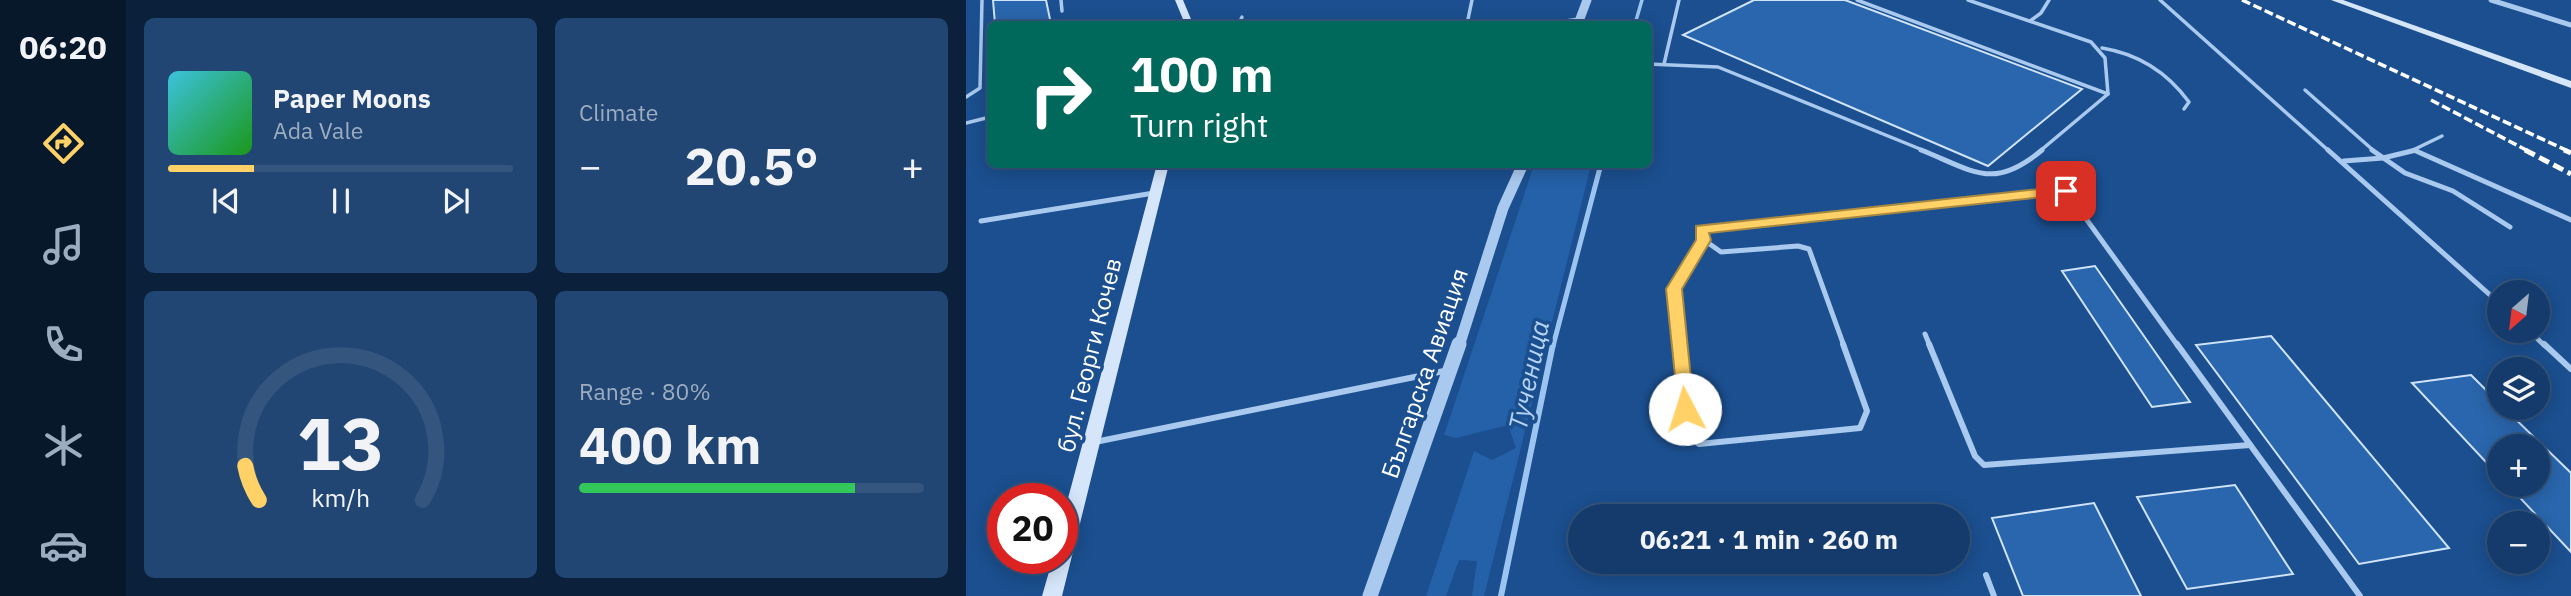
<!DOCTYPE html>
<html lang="en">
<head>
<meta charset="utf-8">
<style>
	:root { --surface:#143b6b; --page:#214673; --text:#f1f3f6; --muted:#9dadc1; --line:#33557e; --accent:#ffd166 }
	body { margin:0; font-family:"IBM Plex Sans",sans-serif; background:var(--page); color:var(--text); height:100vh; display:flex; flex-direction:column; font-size:26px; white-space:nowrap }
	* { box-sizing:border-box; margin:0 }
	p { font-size:23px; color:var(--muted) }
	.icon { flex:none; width:38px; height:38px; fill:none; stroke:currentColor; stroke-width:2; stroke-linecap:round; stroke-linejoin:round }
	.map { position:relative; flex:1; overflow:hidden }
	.details { display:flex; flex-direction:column; gap:18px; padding:18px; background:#0b203b; width:840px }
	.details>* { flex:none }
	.banner { position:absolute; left:21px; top:21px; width:665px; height:147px; border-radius:10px; box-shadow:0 4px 18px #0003,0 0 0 2px var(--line); background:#00695c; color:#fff; overflow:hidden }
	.needle { width:46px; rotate:208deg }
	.buttons { position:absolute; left:1521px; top:280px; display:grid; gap:14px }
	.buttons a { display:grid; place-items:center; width:63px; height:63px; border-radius:50%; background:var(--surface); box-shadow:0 4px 18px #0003,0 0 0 2px var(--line); font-size:35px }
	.speed { position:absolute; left:21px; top:483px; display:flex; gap:14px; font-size:35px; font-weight:700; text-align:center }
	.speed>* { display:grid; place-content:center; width:91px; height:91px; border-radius:50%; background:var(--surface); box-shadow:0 4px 18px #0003,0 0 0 2px var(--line); line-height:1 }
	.speed .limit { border:10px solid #d22; background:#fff; color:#111 }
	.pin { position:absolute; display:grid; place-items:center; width:60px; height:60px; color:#fff; margin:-30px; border-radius:14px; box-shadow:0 4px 10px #0006 }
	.me { position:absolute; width:77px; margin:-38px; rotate:355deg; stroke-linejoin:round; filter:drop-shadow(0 0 5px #0008) }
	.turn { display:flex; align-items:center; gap:24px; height:147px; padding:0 28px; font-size:32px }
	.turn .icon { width:91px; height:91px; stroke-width:2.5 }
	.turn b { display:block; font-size:49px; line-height:60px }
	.big { font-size:52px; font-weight:700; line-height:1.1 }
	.details .widget { flex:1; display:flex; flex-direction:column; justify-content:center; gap:10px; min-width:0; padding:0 24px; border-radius:10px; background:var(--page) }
	.details .dial { align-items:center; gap:0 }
	.dial svg { height:182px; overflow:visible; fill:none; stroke:var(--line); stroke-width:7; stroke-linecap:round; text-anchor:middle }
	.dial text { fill:var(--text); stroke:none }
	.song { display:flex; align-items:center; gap:21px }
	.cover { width:84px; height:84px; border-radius:10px; background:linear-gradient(135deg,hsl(190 70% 55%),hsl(120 70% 35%)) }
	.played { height:7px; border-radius:4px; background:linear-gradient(90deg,var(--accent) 25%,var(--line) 25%) }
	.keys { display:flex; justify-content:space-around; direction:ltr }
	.heat { display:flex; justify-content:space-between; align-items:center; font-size:38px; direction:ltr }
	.charge { height:10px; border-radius:5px; background:linear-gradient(90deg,#34c759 80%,var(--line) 0) }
	.details .tiles { flex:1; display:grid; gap:18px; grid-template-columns:repeat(2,1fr) }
	.trip { position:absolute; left:602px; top:504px; width:402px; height:70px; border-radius:35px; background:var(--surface); box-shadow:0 4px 18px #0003,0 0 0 2px var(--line); font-weight:700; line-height:70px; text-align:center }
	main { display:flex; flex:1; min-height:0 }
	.tab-bar { display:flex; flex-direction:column; width:126px; justify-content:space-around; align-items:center; background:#08182b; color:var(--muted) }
	.tab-bar .icon { width:49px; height:49px }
	.tab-bar .selected { color:var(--accent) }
	.tab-bar b { font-size:32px; color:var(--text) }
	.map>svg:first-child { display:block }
	.green { fill:#2461a8 }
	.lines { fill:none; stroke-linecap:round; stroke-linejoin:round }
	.stream-far2 { stroke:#9cc4f0; stroke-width:3.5 }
	.stream-far1 { stroke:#9cc4f0; stroke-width:5 }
	.stream { stroke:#9cc4f0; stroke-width:6 }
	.building { fill:#2a66ad; stroke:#cfe3fa; stroke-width:2 }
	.service-far2 { stroke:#a9c9ee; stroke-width:3.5 }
	.service-far1 { stroke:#a9c9ee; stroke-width:5 }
	.service { stroke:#a9c9ee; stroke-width:6 }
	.minor { stroke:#a9c9ee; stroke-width:5 }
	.tertiary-far2 { stroke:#a9c9ee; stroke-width:9 }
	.tertiary-far1 { stroke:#a9c9ee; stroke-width:11 }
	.tertiary { stroke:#a9c9ee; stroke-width:15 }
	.secondary { fill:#d6e6fa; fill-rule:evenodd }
	.rail-far1 { stroke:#fff; stroke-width:3.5; stroke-dasharray:9 3.5; stroke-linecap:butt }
	.rail { stroke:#fff; stroke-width:5; stroke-dasharray:11 5; stroke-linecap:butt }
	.route { fill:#ffd166; stroke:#a68842; stroke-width:2 }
	.labels { text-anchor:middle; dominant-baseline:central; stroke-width:7; stroke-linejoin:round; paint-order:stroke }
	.street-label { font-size:24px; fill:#fff; stroke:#1b4f8f }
	.water-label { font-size:26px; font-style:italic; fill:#b5d3f5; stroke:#1b4f8f }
</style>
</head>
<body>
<main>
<nav class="tab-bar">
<b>06:20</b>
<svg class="icon selected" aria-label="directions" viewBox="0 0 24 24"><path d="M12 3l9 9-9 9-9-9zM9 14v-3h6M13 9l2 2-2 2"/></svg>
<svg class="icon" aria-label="music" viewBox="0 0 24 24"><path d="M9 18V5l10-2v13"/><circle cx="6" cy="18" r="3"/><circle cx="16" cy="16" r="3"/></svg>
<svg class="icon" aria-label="phone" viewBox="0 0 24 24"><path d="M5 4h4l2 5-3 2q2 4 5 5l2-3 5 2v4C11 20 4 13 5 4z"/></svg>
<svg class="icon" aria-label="climate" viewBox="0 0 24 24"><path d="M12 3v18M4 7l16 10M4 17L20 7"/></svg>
<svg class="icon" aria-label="car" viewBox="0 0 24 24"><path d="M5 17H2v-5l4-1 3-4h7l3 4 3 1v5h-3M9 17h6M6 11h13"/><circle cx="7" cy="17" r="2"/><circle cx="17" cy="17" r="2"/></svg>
</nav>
<section class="details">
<div class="tiles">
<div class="widget">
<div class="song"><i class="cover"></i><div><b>Paper Moons</b><p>Ada Vale</p></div></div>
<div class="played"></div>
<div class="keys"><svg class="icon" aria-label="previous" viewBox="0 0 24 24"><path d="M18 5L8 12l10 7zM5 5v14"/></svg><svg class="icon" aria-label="pause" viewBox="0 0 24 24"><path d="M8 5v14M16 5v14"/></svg><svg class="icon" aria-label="next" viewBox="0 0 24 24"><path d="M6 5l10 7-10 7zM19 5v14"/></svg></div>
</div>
<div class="widget"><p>Climate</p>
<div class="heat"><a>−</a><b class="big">20.5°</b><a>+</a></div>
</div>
<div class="widget dial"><svg viewBox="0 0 100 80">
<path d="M14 69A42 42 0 1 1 86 69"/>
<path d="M14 69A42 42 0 0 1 8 54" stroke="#ffd166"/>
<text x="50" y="56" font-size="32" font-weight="700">13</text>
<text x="50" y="72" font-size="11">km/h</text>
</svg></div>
<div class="widget"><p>Range · 80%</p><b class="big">400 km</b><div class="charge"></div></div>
</div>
</section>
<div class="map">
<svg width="1605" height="596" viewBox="0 0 1605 596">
	<rect width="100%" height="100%" fill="#1b4f8f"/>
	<path class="green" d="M568,165H625L518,596H506L511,561L493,560L480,596H460L508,451L526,460L550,448L542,425L490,438L478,435Z"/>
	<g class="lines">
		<path class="stream-far2" d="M669,24L676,0"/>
		<path class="stream-far1" d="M587,346L635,164"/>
		<path class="stream" d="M535,596L587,344"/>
	</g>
	<g class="building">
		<path d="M27,0H80L85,24H29Z"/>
		<path d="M788,0H879L1116,89L1022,166L717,35Z"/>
		<path d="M1129,266L1224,402L1186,407L1096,271Z"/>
		<path d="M1305,336L1483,548L1393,564L1230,345Z"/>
		<path d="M1505,375L1533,403V408H1538L1605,473V552L1542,485H1572V446H1533V476L1446,383Z"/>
		<path d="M1269,485L1327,574L1221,589L1171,497Z"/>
		<path d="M1128,503L1175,596H1057L1026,518Z"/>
	</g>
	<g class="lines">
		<g class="service-far2">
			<path d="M95,0L96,11"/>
			<path d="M891,0L1142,94"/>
			<path d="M1002,0L1125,42L1139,58L1142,94L1074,151"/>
			<path d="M1194,0L1363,151"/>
			<path d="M1064,21L1075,13L1083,0"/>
			<path d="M273,24L276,17"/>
			<path d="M501,24L506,0"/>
			<path d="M577,24L614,19"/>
			<path d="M1136,48C1173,54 1201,72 1223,102L1218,109"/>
			<path d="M682,64L752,67L959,151"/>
			<path d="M698,64L713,0"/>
			<path d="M1339,90L1408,151"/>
			<path d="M0,97L14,88L16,0"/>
			<path d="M0,123L24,117"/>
			<path d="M1445,151L1476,136"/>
		</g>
		<g class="service-far1">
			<path d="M955,150C1008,171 1027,191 1076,150"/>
			<path d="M1362,150L1533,303"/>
			<path d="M1406,150L1439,173L1487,191L1544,227"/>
			<path d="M1450,151L1605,220"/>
			<path d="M1378,161L1417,158L1450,150"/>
			<path d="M15,221L188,193"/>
			<path d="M738,240L755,252L832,246L843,249L878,346"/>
			<path d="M738,240L736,229L1100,191L1212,346"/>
			<path d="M1563,331L1579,346"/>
			<path d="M959,334L964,346"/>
			<path d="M713,346L708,289L738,240"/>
		</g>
		<g class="service">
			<path d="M713,344L721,433L733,444L894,428L901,411L877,344"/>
			<path d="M963,344L1009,456L1018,465L1284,445"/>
			<path d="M1211,344L1394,596"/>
			<path d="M1578,344L1605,369"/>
			<path d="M129,442L483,370"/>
			<path d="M1020,575L1028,596"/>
		</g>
		<path class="minor" d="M1525,0L1605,25"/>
		<path class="tertiary-far2" d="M612,24L621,0"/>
		<path class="tertiary-far1" d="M493,346L537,208L557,164"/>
		<path class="tertiary" d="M404,596L493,344"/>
		<g class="secondary">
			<path d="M209,0H217L227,24H219Z"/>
			<path d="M1365,0H1377L1605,81V88Z"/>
			<path d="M191,164H203L96,596H76L87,558H96V521Z"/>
		</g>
		<g class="rail-far1">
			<path d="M1276,0L1602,151"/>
			<path d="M1465,100L1562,151"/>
		</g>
		<g class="rail">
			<path d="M1559,150L1605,174"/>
			<path d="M1598,150L1605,153"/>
		</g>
	</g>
	<path class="route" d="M1100,186L1107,191L1105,194L743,233L745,240L716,289L728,409L719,416L713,414L700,289L730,240V226Z"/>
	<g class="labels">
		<g class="street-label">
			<text transform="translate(123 355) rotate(-76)">бул. Георги Кочев</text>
			<text transform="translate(458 373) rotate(-71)">Българска Авиация</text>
		</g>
		<g class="water-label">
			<text transform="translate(562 375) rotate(-78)">Тученица</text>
		</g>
	</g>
</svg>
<div class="buttons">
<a><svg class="needle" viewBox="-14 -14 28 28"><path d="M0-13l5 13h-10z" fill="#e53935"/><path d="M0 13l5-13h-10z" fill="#9dadc1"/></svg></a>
<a><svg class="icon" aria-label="layers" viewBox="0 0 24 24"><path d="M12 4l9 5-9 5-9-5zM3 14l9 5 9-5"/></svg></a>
<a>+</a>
<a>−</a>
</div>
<div class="speed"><div class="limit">20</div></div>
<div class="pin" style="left:1100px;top:191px;background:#d93025"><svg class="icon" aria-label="arrive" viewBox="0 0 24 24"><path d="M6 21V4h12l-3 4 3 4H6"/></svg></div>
<svg class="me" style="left:719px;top:409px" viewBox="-20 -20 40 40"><circle r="19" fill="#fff"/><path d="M0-13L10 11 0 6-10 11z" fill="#ffd166"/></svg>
<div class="trip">06:21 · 1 min · 260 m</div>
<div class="banner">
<div class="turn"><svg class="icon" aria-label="right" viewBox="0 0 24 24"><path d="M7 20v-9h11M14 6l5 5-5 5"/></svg><div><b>100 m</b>Turn right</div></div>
</div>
</div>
</main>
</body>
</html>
